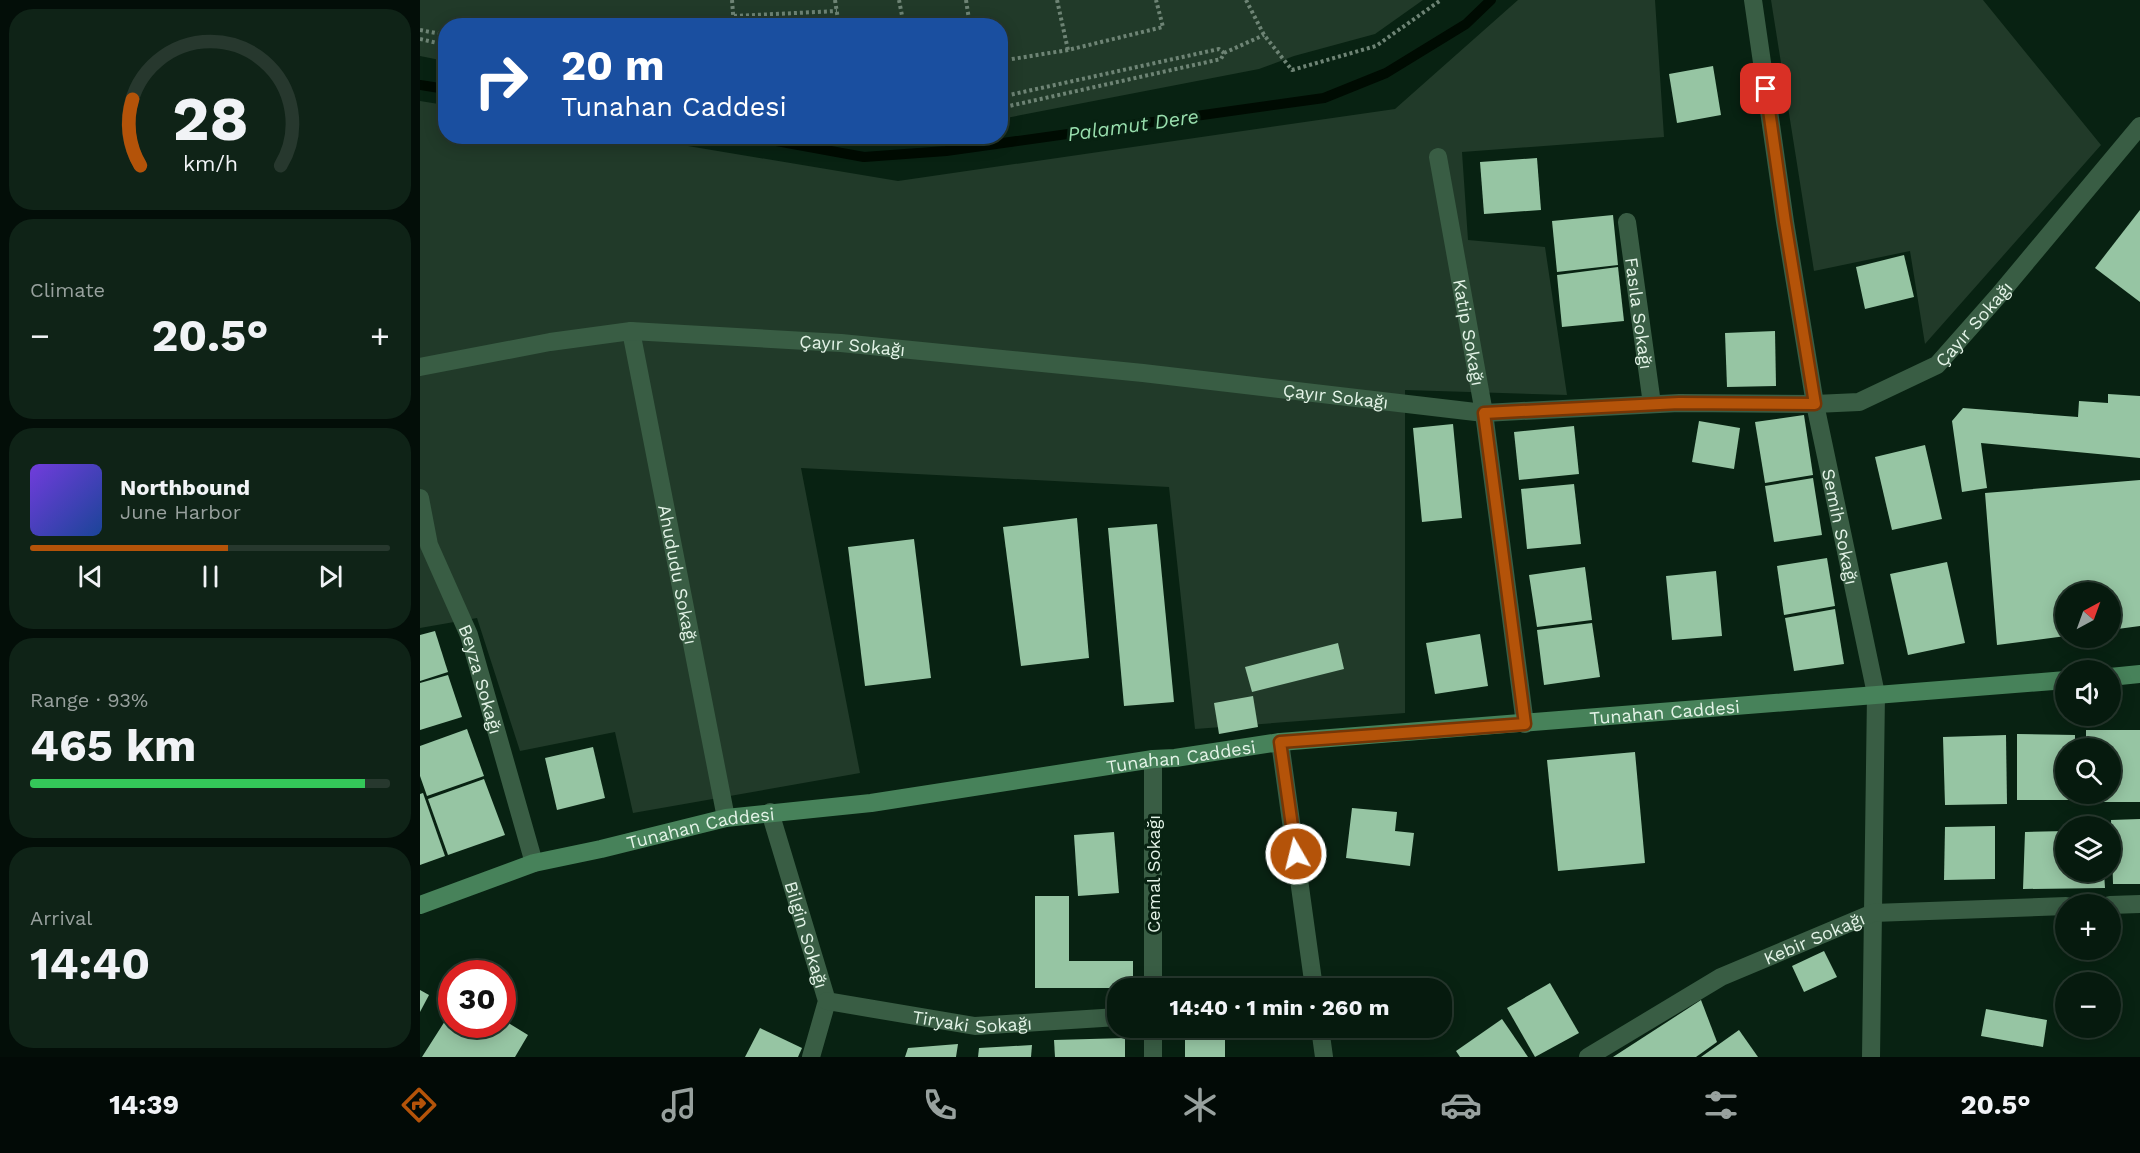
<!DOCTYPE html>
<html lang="en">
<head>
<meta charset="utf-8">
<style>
	:root { --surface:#061a0e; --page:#0f2317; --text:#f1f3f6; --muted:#98a19e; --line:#27382e; --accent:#b45309 }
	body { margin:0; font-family:"Work Sans",sans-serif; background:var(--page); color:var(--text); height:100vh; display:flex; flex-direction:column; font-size:22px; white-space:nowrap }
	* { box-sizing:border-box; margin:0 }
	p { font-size:20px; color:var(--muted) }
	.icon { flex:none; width:33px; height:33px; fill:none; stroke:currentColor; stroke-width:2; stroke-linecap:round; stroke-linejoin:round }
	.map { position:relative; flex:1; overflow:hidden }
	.sheet { display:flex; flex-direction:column; gap:9px; padding:9px; background:#030e08; width:420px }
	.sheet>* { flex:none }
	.hud { position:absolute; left:18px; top:18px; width:570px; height:126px; border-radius:24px; box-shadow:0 3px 15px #0003,0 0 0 2px var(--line); background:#1a4fa0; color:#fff; overflow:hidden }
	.needle { width:39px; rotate:41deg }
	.buttons { position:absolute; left:1635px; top:582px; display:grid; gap:12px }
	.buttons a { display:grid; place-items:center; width:66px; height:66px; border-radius:50%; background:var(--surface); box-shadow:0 3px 15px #0003,0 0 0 2px var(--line); font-size:30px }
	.speed { position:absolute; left:18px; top:960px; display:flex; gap:12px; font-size:30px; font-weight:700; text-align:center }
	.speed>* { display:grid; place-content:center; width:78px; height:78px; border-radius:50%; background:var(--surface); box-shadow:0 3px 15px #0003,0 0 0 2px var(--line); line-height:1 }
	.speed .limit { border:9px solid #d22; background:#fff; color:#111 }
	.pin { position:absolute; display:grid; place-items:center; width:51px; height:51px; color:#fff; margin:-26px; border-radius:12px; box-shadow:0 3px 9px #0006 }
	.me { position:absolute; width:66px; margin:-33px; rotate:352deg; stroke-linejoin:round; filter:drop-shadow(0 0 4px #0008) }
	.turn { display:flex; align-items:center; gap:21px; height:126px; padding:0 24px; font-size:27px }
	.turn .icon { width:78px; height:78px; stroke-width:2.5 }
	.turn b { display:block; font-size:42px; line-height:51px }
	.big { font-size:45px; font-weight:700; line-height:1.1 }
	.sheet .widget { flex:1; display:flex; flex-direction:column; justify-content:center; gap:9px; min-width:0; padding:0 21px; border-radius:24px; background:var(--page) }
	.sheet .dial { align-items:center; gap:0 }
	.dial svg { height:156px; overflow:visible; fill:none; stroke:var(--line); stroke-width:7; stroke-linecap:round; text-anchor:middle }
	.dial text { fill:var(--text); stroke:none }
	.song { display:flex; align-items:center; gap:18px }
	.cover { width:72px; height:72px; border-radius:9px; background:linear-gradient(135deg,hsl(260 70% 55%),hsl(220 70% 35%)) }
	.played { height:6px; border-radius:3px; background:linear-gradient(90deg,var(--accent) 55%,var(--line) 55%) }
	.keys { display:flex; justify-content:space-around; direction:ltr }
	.heat { display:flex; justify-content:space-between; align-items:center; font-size:33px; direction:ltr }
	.charge { height:9px; border-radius:4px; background:linear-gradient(90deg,#34c759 93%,var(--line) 0) }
	.trip { position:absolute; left:687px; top:978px; width:345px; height:60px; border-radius:24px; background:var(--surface); box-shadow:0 3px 15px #0003,0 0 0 2px var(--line); font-weight:700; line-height:60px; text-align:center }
	.menu { display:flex; height:96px; justify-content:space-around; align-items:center; background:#020a06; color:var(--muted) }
	.menu .icon { width:42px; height:42px }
	.menu .current { color:var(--accent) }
	.menu b { font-size:27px; color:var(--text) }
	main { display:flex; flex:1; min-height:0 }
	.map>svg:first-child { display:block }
	.green { fill:#213a29 }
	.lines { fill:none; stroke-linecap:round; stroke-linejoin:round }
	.stream { stroke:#000b02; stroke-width:10 }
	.building { fill:#96c5a3 }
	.path { stroke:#6e8475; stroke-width:4; stroke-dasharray:3 3; stroke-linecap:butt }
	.street { stroke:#395d44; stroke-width:18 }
	.secondary { stroke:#47825a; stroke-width:18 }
	.route-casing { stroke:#753606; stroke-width:15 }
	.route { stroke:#b45309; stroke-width:10 }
	.labels { text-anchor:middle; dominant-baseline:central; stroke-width:6; stroke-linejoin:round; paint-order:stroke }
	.street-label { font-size:18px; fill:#e3f3e7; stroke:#082212 }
	.water-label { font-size:20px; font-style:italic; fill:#98dead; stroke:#082212 }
</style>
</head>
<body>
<main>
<section class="sheet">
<div class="widget dial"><svg viewBox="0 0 100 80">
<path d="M14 69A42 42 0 1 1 86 69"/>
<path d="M14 69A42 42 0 0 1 10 35" stroke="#b45309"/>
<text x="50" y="56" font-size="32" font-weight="700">28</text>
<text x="50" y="72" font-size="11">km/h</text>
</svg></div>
<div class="widget"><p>Climate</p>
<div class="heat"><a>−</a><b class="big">20.5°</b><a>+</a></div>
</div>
<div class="widget">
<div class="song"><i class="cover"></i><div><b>Northbound</b><p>June Harbor</p></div></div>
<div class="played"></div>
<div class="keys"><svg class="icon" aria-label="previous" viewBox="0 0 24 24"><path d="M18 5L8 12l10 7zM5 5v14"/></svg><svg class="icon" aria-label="pause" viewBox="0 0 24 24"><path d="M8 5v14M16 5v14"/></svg><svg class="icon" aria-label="next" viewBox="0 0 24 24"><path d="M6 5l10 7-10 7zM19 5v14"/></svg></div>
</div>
<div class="widget"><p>Range · 93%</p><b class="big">465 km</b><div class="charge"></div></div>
<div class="widget"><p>Arrival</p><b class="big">14:40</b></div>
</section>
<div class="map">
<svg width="1720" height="1057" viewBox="0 0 1720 1057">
	<rect width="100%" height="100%" fill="#082212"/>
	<g class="green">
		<path d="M0,0H1003L955,34L874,56L839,69L581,119L580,26H26L25,61L0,56Z"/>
		<path d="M1098,0H1235L1244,137L1042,152L1048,240L1125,247L1147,395L985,390V713L775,729L749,487L381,468L440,773L213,813L195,732L100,751L57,618L0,628V101L25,105L26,136L214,137L478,181L975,109Z"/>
		<path d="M1351,0H1563L1681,145L1505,344L1490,251L1394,271Z"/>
	</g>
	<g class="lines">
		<g class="stream">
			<path d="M0,85L26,89"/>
			<path d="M328,136L444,157L526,151L904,98L966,73L1046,24L1071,0"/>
		</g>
	</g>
	<g class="building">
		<path d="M1293,66L1301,115L1257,123L1249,74Z"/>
		<path d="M1117,158L1121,210L1064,214L1060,162Z"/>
		<path d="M1720,210V302L1675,268Z"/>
		<path d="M1193,215L1198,265L1137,272L1132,221Z"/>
		<path d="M1484,255L1494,297L1445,309L1436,267Z"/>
		<path d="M1198,267L1204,321L1142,327L1137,275Z"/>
		<path d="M1355,331L1356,386L1307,387L1305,333Z"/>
		<path d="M1688,394L1720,396V458L1561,443L1567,488L1542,492L1532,421L1543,408L1658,417L1659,401L1688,403Z"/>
		<path d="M1384,415L1393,475L1345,483L1335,422Z"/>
		<path d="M1279,421L1320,428L1314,469L1272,462Z"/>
		<path d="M1033,424L1042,518L1002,522L993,428Z"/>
		<path d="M1154,426L1159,474L1099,480L1094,432Z"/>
		<path d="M1505,445L1522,519L1472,530L1455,457Z"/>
		<path d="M1393,478L1402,535L1354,542L1345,486Z"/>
		<path d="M1720,480V626L1690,630V592H1646V636L1577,645L1565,493Z"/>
		<path d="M1154,484L1161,544L1107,549L1101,489Z"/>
		<path d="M657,518L669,658L601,666L583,527Z"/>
		<path d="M737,524L754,702L704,706L688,528Z"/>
		<path d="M494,539L511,678L445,686L428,547Z"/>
		<path d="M1407,558L1415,606L1364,615L1357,566Z"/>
		<path d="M1527,562L1545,643L1488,655L1470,574Z"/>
		<path d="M1165,567L1172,620L1117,627L1109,575Z"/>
		<path d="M1296,571L1302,636L1252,640L1246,576Z"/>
		<path d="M1415,609L1424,664L1374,671L1365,618Z"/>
		<path d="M1172,623L1180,677L1124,685L1117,630Z"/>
		<path d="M15,631L28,672L0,681V635Z"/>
		<path d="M1060,634L1068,686L1015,694L1006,643Z"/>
		<path d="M918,643L924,669L832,692L825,667Z"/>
		<path d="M28,675L42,717L0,730V683Z"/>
		<path d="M833,696L838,727L799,734L794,703Z"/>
		<path d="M47,729L64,776L7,796L0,776V746Z"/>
		<path d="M1666,730H1720V802H1666V794H1690V748H1666Z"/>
		<path d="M1597,734L1655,735V748H1646V794H1654V800H1597Z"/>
		<path d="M1586,735L1587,804L1525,805L1523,737Z"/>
		<path d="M173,747L185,798L137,810L125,758Z"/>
		<path d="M1215,752L1225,863L1138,871L1127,760Z"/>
		<path d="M64,779L85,835L28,855L8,799Z"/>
		<path d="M3,793L25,856L0,865V794Z"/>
		<path d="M932,808L977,812L975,831L994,833L990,866L926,858Z"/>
		<path d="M1720,819V884H1693L1691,820Z"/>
		<path d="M1575,826V879L1524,880L1525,827Z"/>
		<path d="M1646,831V872H1684L1685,888L1603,889L1605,832Z"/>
		<path d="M694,832L699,893L658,896L654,835Z"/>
		<path d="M615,896H649V961H713V988H615Z"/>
		<path d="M1404,951L1417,977L1384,992L1372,966Z"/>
		<path d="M1130,983L1159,1033L1115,1057L1087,1008Z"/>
		<path d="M0,990L9,995L0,1012Z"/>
		<path d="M1281,1000L1297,1042L1276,1057H1193Z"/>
		<path d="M1566,1009L1627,1020L1623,1047L1561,1036Z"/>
		<path d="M32,1010V1024H82V1019L108,1035L95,1057H2Z"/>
		<path d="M1082,1019L1108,1057H1040L1036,1051Z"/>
		<path d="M340,1028L382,1048L378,1057H325Z"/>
		<rect x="765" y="1028" width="40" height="29"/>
		<path d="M1319,1030L1338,1057H1281Z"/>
		<path d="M705,1038V1057H635L634,1040Z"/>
		<path d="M538,1044L536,1057H485L488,1048Z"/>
		<path d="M612,1045L611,1057H558L559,1048Z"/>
	</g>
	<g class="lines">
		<g class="path">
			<path d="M312,0L314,26"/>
			<path d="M415,0L419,26"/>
			<path d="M479,0L484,26"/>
			<path d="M546,0L550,26"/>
			<path d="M637,0L648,50"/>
			<path d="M826,0L844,35L872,70L956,46L1021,0"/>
			<path d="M314,16L417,11"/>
			<path d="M0,30L26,35"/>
			<path d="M0,39L26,45"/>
			<path d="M804,53L844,35"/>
			<path d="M580,61L648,50L743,27L736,0"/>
			<path d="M580,97L799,49L804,53L801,59L580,108"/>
		</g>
		<g class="street">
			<path id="s1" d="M1333,0L1365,222L1395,404L1456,694L1451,1057"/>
			<path id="s2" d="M1018,157L1064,413L1105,724"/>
			<path id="s3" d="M1207,222L1232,404"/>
			<path id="s4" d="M211,331L306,818"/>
			<path id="s5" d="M0,367L130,342L211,331L421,343L723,373L1064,413L1259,403L1395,404L1439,402L1517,365L1578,296L1720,126"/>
			<path id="s6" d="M0,498L9,545L49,635L114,863"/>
			<path d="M860,742L894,988"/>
			<path id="s7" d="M350,812L407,1001L391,1057"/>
			<path d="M1690,905L1720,904"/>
			<path d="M733,988V759"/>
			<path id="s8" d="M407,1001L555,1026L698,1017"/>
			<path d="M900,1028L904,1057"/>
			<path d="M733,1057V1028"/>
			<path id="s9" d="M1168,1057L1301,977L1453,913L1646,906"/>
		</g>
		<g class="secondary">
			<path d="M1690,677L1720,674"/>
			<path id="s10" d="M0,905L114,863L181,849L306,818L451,803L733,759L755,758L860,742L1646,680"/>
		</g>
	</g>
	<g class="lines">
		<g class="route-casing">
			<path id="route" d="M876,854L860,742L1105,724L1064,413L1259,403L1395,404L1365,222L1346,89"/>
		</g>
		<use href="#route" class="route"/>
	</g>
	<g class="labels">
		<g class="street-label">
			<text stroke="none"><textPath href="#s3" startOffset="92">Fasıla Sokağı</textPath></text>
			<text stroke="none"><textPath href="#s5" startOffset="1588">Çayır Sokağı</textPath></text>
			<text stroke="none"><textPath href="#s2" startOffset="178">Katip Sokağı</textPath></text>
			<text stroke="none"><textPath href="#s5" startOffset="436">Çayır Sokağı</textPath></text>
			<text stroke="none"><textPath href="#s5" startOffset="922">Çayır Sokağı</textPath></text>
			<text stroke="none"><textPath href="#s1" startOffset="534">Semih Sokağı</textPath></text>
			<text stroke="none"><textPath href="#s4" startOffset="248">Ahududu Sokağı</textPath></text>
			<text stroke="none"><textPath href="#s6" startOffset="192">Beyza Sokağı</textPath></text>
			<text stroke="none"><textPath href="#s10" startOffset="1264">Tunahan Caddesi</textPath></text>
			<text stroke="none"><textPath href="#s10" startOffset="778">Tunahan Caddesi</textPath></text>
			<text stroke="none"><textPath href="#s10" startOffset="292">Tunahan Caddesi</textPath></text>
			<text transform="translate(733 874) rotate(-90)">Cemal Sokağı</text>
			<text stroke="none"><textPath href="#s7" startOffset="128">Bilgin Sokağı</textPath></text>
			<text stroke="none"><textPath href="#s9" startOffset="256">Kebir Sokağı</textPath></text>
			<text stroke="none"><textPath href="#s8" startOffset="147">Tiryaki Sokağı</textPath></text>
		</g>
		<g class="water-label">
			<text transform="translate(713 125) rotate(-8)">Palamut Dere</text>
		</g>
	</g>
</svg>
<div class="buttons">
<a><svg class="needle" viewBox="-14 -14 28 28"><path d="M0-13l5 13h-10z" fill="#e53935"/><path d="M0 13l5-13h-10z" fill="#98a19e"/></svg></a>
<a><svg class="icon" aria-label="sound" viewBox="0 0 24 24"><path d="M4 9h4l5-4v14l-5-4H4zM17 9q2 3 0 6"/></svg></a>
<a><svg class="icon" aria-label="search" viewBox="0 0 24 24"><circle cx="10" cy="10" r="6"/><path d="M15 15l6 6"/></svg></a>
<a><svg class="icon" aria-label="layers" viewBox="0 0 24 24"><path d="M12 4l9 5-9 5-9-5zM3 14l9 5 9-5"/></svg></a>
<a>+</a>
<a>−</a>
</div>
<div class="speed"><div class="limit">30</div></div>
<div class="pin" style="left:1346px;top:89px;background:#d93025"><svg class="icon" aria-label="arrive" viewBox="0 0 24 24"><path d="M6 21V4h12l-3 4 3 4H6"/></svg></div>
<svg class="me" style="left:876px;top:854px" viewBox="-20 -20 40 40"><circle r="17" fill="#b45309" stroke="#fff" stroke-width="3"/><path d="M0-11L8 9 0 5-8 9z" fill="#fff"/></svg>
<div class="trip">14:40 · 1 min · 260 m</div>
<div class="hud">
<div class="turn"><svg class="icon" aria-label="right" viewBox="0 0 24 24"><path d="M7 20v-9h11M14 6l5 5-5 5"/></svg><div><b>20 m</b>Tunahan Caddesi</div></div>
</div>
</div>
</main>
<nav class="menu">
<b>14:39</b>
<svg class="icon current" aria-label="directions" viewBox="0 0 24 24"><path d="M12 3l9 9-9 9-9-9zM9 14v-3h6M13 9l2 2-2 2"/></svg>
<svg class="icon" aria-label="music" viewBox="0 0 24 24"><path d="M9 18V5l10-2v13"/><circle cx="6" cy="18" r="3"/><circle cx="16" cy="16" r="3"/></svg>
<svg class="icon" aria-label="phone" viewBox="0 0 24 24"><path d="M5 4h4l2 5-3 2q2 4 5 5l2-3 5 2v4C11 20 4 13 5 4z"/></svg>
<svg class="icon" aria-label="climate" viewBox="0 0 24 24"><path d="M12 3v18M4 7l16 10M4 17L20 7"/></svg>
<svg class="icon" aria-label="car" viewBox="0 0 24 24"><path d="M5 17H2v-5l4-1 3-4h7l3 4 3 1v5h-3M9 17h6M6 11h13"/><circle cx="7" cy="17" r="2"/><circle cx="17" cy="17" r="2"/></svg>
<svg class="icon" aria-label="filters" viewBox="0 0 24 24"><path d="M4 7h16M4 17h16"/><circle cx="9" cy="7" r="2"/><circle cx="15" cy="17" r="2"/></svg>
<b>20.5°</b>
</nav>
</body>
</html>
